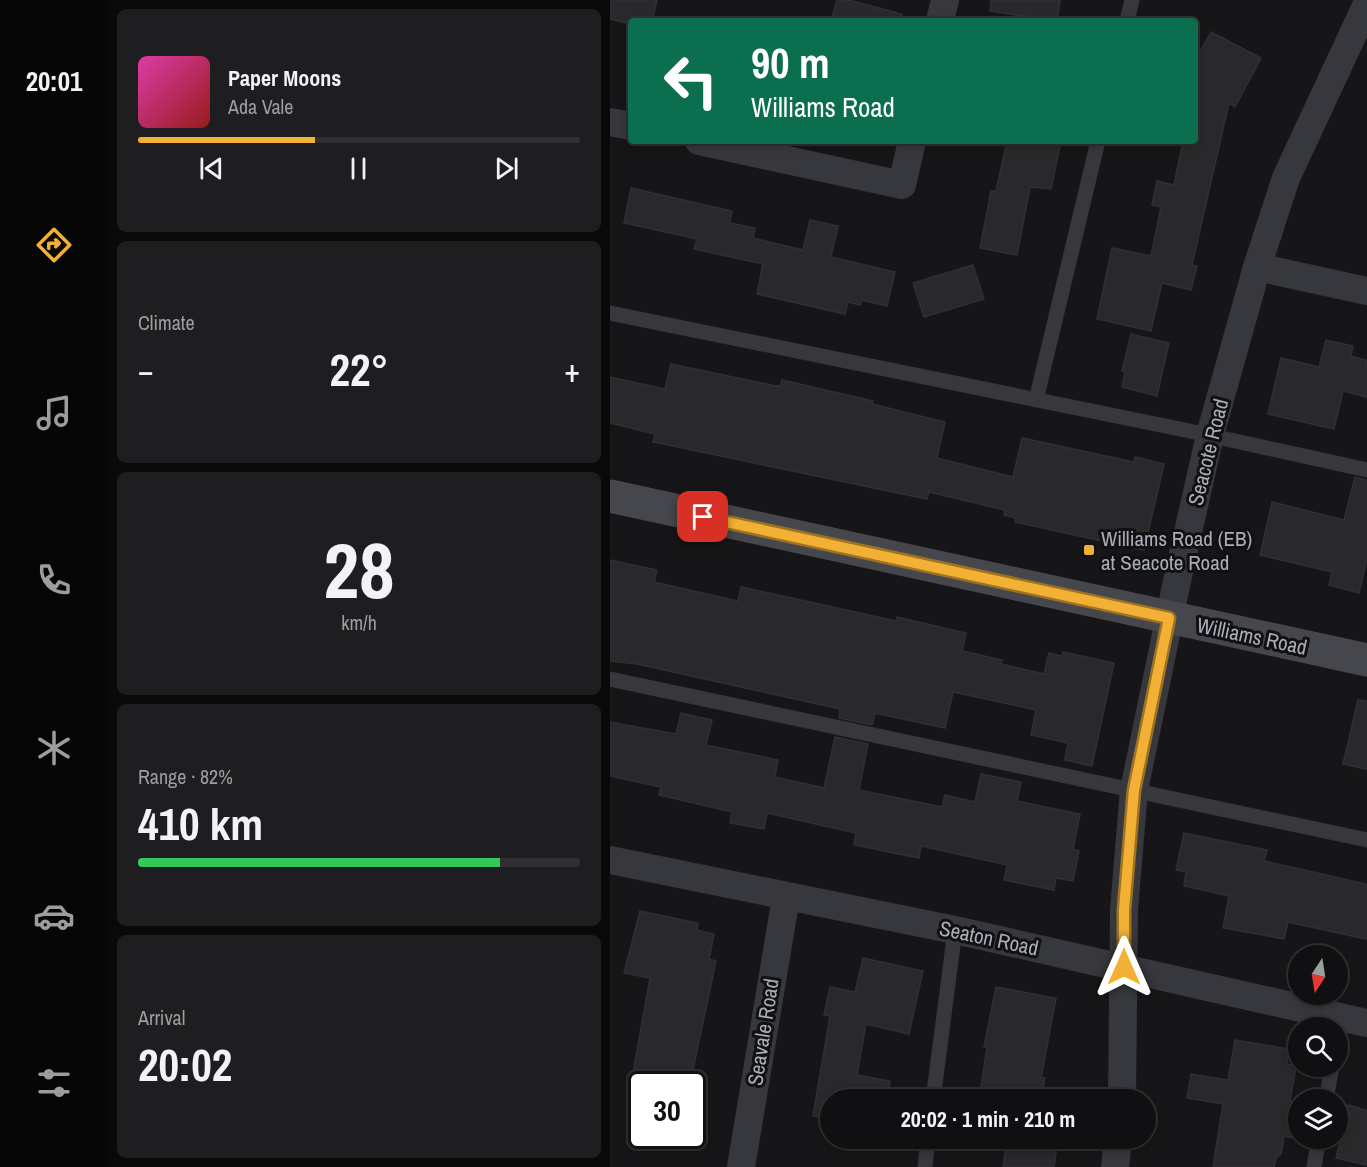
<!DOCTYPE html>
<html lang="en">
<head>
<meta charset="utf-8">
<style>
	:root { --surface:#101012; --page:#1e1e20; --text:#f1f3f6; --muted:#9c9d9f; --line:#303032; --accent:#f2b134 }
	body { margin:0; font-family:"Archivo Narrow",sans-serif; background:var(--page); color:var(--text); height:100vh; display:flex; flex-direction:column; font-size:22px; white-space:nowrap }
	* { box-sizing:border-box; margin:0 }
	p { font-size:20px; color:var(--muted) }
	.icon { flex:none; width:33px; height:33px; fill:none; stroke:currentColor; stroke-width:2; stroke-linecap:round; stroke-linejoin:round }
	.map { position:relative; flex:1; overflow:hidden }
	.details { display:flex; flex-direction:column; gap:9px; padding:9px; background:#09090a; width:502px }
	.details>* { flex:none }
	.top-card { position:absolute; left:18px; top:18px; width:570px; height:126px; border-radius:6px; box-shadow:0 3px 9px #0003,0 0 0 2px var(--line); background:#0b6e4f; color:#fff; overflow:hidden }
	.needle { width:39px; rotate:192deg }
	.controls { position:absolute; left:678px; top:945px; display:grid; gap:12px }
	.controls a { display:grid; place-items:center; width:60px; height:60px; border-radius:50%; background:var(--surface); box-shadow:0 3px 9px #0003,0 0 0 2px var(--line); font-size:30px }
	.speed { position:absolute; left:18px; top:1071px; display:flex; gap:12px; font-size:30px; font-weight:700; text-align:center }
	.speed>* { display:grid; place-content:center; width:78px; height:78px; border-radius:50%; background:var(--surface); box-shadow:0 3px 9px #0003,0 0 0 2px var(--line); line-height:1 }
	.speed .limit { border:3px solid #111; border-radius:9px; background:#fff; color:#111 }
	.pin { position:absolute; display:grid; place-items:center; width:51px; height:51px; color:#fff; margin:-26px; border-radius:12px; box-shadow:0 3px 9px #0006 }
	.me { position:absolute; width:66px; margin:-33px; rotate:0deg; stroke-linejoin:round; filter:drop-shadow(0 0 4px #0008) }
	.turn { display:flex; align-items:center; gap:21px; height:126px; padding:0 24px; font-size:27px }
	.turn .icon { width:78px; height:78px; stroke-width:2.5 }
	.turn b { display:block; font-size:42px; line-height:51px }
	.big { font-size:45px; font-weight:700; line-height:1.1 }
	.details .widget { flex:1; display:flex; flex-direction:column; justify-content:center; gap:9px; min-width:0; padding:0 21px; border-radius:9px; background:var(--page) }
	.details .dial { align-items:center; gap:0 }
	.dial b { font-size:78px; line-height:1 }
	.song { display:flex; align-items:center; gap:18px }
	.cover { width:72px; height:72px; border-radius:9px; background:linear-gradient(135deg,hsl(320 70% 55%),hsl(0 70% 35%)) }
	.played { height:6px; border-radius:3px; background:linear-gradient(90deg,var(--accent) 40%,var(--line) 40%) }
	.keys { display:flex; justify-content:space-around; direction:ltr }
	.heat { display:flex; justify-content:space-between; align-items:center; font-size:33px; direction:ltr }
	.charge { height:9px; border-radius:4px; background:linear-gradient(90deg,#34c759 82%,var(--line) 0) }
	.trip { position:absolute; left:210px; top:1089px; width:336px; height:60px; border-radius:30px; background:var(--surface); box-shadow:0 3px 9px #0003,0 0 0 2px var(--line); font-weight:700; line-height:60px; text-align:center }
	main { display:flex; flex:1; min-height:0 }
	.tabs { display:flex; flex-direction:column; width:108px; justify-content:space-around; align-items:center; background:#060607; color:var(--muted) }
	.tabs .icon { width:42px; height:42px }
	.tabs .current { color:var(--accent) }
	.tabs b { font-size:27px; color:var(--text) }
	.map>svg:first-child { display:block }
	.building { fill:#29292c; stroke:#303034; stroke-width:1.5 }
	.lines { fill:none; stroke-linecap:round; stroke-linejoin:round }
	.lane { stroke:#37383d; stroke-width:15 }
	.street { stroke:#37383d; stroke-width:28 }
	.secondary { stroke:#45474d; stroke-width:33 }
	.route-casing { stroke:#9d7322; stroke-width:15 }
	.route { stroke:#f2b134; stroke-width:10 }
	.poi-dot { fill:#f2b134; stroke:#111113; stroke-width:2 }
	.labels { text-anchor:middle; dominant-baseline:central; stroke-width:6; stroke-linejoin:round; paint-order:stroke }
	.street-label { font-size:21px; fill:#a8adb8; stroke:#111113 }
	.poi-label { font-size:21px; fill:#a8adb8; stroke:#111113; text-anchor:start }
</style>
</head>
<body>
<main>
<nav class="tabs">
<b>20:01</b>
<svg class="icon current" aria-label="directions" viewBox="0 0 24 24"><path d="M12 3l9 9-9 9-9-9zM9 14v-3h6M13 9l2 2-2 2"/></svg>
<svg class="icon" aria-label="music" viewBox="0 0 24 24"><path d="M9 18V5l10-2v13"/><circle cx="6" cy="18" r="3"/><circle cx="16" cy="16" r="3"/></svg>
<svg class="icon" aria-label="phone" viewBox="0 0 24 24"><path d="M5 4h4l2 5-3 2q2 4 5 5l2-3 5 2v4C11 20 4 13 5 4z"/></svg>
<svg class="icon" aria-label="climate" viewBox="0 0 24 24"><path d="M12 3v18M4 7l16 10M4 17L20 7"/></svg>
<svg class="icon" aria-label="car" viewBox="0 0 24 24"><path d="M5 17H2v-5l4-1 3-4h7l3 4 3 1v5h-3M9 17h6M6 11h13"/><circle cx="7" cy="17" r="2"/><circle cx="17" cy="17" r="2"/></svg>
<svg class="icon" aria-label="filters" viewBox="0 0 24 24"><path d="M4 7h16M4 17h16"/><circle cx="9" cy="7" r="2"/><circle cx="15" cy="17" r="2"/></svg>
</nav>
<section class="details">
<div class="widget">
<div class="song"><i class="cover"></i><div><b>Paper Moons</b><p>Ada Vale</p></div></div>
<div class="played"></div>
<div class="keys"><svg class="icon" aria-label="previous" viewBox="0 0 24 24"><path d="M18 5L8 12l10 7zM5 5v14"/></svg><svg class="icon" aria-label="pause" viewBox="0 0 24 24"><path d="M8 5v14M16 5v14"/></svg><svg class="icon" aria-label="next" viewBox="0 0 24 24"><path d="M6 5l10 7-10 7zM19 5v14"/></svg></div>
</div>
<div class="widget"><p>Climate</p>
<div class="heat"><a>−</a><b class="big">22°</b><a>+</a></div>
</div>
<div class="widget dial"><b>28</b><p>km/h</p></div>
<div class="widget"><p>Range · 82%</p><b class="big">410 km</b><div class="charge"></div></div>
<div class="widget"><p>Arrival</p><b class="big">20:02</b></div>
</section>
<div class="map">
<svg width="757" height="1167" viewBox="0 0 757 1167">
	<rect width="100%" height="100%" fill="#161618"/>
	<g class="building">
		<path d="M0,0H47L42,21H21V24L0,19Z"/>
		<path d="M227,0H238L292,14L291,21H221Z"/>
		<path d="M381,0H450L447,21L380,11Z"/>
		<path d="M601,32L651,58L625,107L619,103L582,265L587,266L581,290L552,283L541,331L487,319L502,248L541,256L551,207L542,205L547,181L564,185L573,141H585V61Z"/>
		<path d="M397,141H451L441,189L420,187L407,255L370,248L381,191H386Z"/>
		<path d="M21,188L122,211L120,223L145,228L143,238L193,250L200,220L228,226L221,257L285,272L277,306L252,300L250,305L238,302L235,314L147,294L153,264L84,249L87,239L14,223Z"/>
		<path d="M363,265L374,299L314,317L303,283Z"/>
		<path d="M521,334L559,343L547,396L512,387L515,372L512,371Z"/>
		<path d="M716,340L743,346L741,356L756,360V397L733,391L724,429L658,414L671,358L709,367Z"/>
		<path d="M61,364L166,386L171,385L172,380L263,401L262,404L335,422L327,458L403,477L412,438L524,462L525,457L554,464L534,550L405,522L406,518L394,515L395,510L319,492L317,499L43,442L45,434L0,423V377L55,389Z"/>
		<path d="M745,477L756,480V563L749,593L719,585L722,572L650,555L662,502L734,520Z"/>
		<path d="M0,560L47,570L44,582L128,601L131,587L286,621L287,617L356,633L352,651L392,660L391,664L434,674L439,653L452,656L453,652L504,663L482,766L455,760L458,743L421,735L426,710L343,692L335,728L265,713L262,725L229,718L230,709L27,664L0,661Z"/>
		<path d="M748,700L756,701V769L733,764Z"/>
		<path d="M71,713L102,720L96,745L168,760L165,777L214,788L225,737L258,744L249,790L332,807L335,795L365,802L371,774L411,782L407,801L470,814L463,849L469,851L463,881L446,878L444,890L394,880L397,865L311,846L309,858L244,845L246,833L157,813L154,829L120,823L122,812L49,795L51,787L0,776V722L66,734Z"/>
		<path d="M574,833L657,850L654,861L756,884V939L678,922L674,939L613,928L619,896L574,886L576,872L566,870Z"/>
		<path d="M30,911L88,923L87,930L104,934L99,959L106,961L80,1084H21L40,978L14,973Z"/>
		<path d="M253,958L313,971L299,1034L256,1024L247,1075L280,1081L277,1100H220V1119L203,1116L220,1016L214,1015L220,987L245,992Z"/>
		<path d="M386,987L446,998L431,1078H435L431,1100H369L377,1047H374Z"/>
		<path d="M625,1040L679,1049L677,1064L686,1066L680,1101L688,1102V1139L674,1136L671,1154L666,1158L664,1167H603L613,1104L577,1098L581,1074L618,1080Z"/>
		<path d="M738,1105L756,1110V1165L726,1158Z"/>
		<path d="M363,1138H448L444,1167H393L396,1146L362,1141Z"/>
	</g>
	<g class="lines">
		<g class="lane">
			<path d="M517,21L522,0"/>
			<path d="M0,313L575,430L757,470"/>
			<path d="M426,400L488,141"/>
			<path d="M0,679L757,840"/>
			<path d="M323,1100L345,930"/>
			<path d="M716,1100L722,1066"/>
			<path d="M315,1167L318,1138"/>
			<path d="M704,1167L709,1138"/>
		</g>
		<g class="street">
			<path d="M330,21L335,0"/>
			<path d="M0,122L21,126"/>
			<path d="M89,141L292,185L302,141"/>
			<path d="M647,267L757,291"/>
			<path d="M0,860L345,930L757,1023"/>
			<path d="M512,1100L514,910L524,790L567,581L600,435L647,267L676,178L757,4"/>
			<path d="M131,1167L176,897"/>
			<path d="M505,1167L508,1138"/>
		</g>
		<path class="secondary" d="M0,496L757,660"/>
	</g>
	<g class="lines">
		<g class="route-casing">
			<path id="route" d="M93,517L559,618L524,790L514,910V967"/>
		</g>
		<use href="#route" class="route"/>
	</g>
	<rect class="poi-dot" x="473" y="544" width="12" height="12" rx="3"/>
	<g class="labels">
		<g class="street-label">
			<text transform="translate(598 452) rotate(-76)">Seacote Road</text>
			<text transform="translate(642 636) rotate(12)">Williams Road</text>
			<text transform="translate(379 938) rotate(12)">Seaton Road</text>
			<text transform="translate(153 1032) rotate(-81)">Seavale Road</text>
		</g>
		<g class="poi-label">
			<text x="491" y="538">Williams Road (EB)<tspan x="491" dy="24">at Seacote Road</tspan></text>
		</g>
	</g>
</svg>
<div class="controls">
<a><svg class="needle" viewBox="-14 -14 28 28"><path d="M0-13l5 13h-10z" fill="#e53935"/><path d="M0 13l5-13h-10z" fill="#9c9d9f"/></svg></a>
<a><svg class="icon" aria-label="search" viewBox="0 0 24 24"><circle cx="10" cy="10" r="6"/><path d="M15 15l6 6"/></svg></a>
<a><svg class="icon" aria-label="layers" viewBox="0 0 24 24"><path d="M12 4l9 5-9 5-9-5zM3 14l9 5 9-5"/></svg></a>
</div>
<div class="speed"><div class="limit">30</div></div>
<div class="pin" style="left:93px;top:517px;background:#d93025"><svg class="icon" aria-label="arrive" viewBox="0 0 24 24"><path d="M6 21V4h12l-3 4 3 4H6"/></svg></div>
<svg class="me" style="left:514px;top:967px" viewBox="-20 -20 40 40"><path d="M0-17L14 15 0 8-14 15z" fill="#f2b134" stroke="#fff" stroke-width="4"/></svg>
<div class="trip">20:02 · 1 min · 210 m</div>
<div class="top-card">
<div class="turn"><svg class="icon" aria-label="left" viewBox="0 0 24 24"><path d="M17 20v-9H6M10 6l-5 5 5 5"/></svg><div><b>90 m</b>Williams Road</div></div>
</div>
</div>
</main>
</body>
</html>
